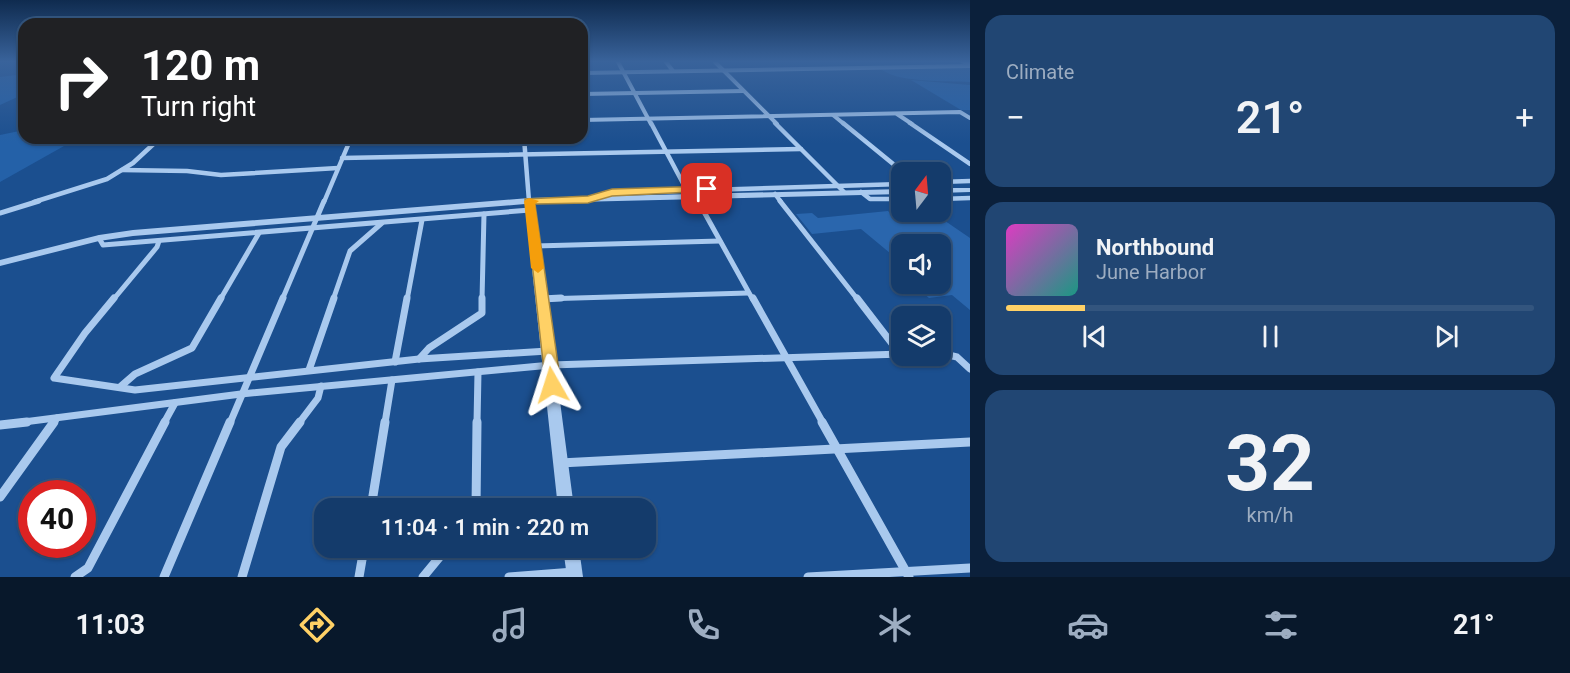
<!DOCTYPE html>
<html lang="en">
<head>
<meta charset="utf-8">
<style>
	:root { --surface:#143b6b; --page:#214673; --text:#f1f3f6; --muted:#9dadc1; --line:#33557e; --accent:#ffd166 }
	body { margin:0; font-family:Roboto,sans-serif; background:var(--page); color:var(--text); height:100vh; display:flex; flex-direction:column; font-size:22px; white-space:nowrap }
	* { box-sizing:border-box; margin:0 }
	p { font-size:20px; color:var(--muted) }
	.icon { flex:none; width:33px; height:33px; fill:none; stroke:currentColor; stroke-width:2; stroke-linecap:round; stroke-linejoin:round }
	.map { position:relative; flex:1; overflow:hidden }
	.details { display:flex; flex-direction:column; gap:15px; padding:15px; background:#0b203b; width:600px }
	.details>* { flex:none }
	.guide { position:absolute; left:18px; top:18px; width:570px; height:126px; border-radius:18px; box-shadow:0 2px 4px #0004,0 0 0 2px var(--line); background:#202124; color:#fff; overflow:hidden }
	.needle { width:39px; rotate:16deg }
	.fabs { position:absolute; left:891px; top:162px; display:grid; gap:12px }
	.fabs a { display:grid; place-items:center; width:60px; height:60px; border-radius:12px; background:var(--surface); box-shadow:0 2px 4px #0004,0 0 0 2px var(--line); font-size:30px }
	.speed { position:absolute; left:18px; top:480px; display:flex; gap:12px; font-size:30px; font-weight:700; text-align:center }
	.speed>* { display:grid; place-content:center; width:78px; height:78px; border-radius:50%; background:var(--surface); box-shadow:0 2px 4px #0004,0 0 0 2px var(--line); line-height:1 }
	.speed .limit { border:9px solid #d22; background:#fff; color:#111 }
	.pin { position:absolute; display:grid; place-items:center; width:51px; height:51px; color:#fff; margin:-26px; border-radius:12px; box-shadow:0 3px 9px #0006 }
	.me { position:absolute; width:66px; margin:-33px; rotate:354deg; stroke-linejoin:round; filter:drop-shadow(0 0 4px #0008) }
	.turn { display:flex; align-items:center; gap:21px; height:126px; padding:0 24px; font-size:27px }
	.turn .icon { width:78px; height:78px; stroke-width:2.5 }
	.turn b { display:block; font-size:42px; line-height:51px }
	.big { font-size:45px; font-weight:600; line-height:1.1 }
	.details .tile { flex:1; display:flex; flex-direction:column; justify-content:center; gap:9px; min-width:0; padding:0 21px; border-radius:18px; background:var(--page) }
	.details .dial { align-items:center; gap:0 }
	.dial b { font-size:78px; line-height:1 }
	.song { display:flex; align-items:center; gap:18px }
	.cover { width:72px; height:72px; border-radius:9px; background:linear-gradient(135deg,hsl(310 70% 55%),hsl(170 70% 35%)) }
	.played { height:6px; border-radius:3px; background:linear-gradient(90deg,var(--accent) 15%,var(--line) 15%) }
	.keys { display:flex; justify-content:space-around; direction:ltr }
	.heat { display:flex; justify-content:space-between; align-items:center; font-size:33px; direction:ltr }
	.trip { position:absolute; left:314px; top:498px; width:342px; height:60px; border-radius:18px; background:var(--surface); box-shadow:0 2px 4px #0004,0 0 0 2px var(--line); font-weight:600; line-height:60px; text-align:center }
	.tab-bar { display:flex; height:96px; justify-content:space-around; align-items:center; background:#08182b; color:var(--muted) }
	.tab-bar .icon { width:42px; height:42px }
	.tab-bar .on { color:var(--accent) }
	.tab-bar b { font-size:27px; color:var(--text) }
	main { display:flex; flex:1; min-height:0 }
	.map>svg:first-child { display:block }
	.green { fill:#2461a8 }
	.building { fill:#2a66ad }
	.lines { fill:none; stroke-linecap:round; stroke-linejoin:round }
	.minor-far4 { stroke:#a9c9ee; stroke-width:4 }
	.minor-far3 { stroke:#a9c9ee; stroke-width:4.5 }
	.minor-far2 { stroke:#a9c9ee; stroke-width:5 }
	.minor-far1 { stroke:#a9c9ee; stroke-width:7 }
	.minor { stroke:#a9c9ee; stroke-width:9 }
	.tertiary { fill:#a9c9ee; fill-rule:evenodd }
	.route { fill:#ffd166; stroke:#a68842; stroke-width:1.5 }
	.slow { fill:#f59e0b }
</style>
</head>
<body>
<main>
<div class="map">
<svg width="970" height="577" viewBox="0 0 970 577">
	<rect width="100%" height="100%" fill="#1b4f8f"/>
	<g class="green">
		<path d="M880,68H970V82C949,81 894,83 880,68Z"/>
		<path d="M24,74V94L0,105V77Z"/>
		<path d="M911,80L970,85V110H961Z"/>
		<path d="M24,130V138H84L64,146L0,182V135Z"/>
	</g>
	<path class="building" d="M888,211L893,216L932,212L970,238V310L952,295L929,298L912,284H940V244H902V263L861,229L812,234L796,214L812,213L818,218Z"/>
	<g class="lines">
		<g class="minor-far4">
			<path d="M618,62L651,124"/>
			<path d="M666,62L673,71"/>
			<path d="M715,62L777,124"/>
			<path d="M582,73L970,66"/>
			<path d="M582,94L743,91"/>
			<path d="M897,114L912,124"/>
			<path d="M833,115L844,124"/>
			<path d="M582,120L960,112L970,118"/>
		</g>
		<g class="minor-far3">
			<path d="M651,123L686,189"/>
			<path d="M775,123L844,192"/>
			<path d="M843,123L903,172"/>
			<path d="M910,123L970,164"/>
			<path d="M524,138L529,201"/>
			<path d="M342,158L801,149"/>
			<path d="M122,170L187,171L221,175L338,168"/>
			<path d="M940,182L970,181"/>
			<path d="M861,192L870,199H902"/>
			<path d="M775,194L781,202"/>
			<path d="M695,196L698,202"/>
			<path d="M592,198L612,193L902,184"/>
			<path d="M940,199L970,198"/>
			<path d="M34,202L107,179L133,163L160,138"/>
			<path d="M324,202L351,138"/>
		</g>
		<g class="minor-far2">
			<path d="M698,201L753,300"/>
			<path d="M780,201L858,300"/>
			<path d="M0,213L39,201"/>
			<path d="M99,238L103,245L530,210"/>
			<path d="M535,246L720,241"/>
			<path d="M542,299L748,293"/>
			<path d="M113,300L157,247L159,241"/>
			<path d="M220,300L259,233"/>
			<path d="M282,300L324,201"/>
			<path d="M333,300L350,251L382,223"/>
			<path d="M407,300L422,220"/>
			<path d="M482,300L484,214"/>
		</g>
		<g class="minor-far1">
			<path d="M114,298L85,333L54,378L135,390L419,359L548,351"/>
			<path d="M753,298L823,423"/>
			<path d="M857,298L900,354"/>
			<path d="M542,299L561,298"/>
			<path d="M940,353L957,357L970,369"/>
			<path d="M419,359L429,348L482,313V298"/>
			<path d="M395,362L407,298"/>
			<path d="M309,370L334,298"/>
			<path d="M120,387L135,374L192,348L221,298"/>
			<path d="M16,423L241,394L551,365L902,354"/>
			<path d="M53,423L57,418"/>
			<path d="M164,423L175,403"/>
			<path d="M230,423L283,298"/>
			<path d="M299,423L318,398L321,386"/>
			<path d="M385,423L392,380"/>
			<path d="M477,423L478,372"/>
		</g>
		<g class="minor">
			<path d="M822,422L909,577"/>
			<path d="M0,425L27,422"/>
			<path d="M560,463L970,442"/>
			<path d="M0,497L54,422"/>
			<path d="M371,508L385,422"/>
			<path d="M476,508L477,422"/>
			<path d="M75,577L88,568L165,422"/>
			<path d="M164,577L230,422"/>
			<path d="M242,577L281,447L300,422"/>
			<path d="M359,577L364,548"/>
			<path d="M423,577L447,548"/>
			<path d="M509,577L574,572"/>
			<path d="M808,577L970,568"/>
		</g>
		<g class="tertiary">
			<path d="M960,62H970V66L961,63Z"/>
			<path d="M940,188H970V192L940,193Z"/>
			<path d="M902,189V194L534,203L574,508H558L525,204L133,236L99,241L0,266V260L99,235L133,230L529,198Z"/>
			<path d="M563,548H579L583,577H567Z"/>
		</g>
	</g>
	<linearGradient id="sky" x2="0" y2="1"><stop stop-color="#0f2b4f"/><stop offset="0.43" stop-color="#39639b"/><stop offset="1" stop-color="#39639b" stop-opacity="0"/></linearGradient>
	<rect width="970" height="143" fill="url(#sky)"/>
	<path class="route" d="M707,186L713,189L711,191L612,196L588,203L535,204L561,385L558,389H546L525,199L588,196L612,189Z"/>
	<path class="slow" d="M529,198L539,201L535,204L544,268L538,273L531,268L524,201Z"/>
</svg>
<div class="fabs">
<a><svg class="needle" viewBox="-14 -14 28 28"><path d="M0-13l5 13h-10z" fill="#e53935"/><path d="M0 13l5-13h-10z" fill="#9dadc1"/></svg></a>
<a><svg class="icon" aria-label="sound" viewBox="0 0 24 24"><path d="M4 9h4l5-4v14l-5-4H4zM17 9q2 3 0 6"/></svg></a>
<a><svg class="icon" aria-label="layers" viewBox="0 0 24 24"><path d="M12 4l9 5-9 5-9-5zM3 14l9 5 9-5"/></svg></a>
</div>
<div class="speed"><div class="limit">40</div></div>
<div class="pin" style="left:707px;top:189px;background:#d93025"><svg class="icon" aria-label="arrive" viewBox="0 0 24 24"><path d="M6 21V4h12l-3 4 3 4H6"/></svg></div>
<svg class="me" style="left:552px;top:385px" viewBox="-20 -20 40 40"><path d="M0-17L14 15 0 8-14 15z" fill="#ffd166" stroke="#fff" stroke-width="4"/></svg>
<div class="trip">11:04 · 1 min · 220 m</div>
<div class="guide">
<div class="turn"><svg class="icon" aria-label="right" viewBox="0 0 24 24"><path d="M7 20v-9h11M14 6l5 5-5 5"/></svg><div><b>120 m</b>Turn right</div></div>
</div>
</div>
<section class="details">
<div class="tile"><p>Climate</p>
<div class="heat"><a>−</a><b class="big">21°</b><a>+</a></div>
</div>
<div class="tile">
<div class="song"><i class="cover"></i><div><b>Northbound</b><p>June Harbor</p></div></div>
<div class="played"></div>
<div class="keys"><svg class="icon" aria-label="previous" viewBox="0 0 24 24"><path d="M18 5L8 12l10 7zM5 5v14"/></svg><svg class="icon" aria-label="pause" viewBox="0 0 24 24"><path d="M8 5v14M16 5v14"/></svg><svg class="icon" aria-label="next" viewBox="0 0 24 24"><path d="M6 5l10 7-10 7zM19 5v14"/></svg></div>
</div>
<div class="tile dial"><b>32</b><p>km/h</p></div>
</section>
</main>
<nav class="tab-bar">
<b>11:03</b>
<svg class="icon on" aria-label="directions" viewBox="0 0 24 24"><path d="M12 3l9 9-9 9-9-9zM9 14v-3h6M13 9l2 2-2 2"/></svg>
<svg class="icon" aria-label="music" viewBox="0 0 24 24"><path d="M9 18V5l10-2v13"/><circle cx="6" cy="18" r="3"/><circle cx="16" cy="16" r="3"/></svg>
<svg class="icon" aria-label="phone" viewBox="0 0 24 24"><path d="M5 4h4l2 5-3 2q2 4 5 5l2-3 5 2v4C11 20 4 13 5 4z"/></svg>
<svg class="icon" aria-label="climate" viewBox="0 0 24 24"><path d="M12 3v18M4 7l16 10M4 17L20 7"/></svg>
<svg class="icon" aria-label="car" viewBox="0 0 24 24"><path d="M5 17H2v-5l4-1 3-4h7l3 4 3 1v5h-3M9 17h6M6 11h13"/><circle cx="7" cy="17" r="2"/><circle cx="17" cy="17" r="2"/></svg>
<svg class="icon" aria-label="filters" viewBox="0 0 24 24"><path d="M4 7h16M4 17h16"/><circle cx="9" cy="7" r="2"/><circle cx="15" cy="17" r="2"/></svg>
<b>21°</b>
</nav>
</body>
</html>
